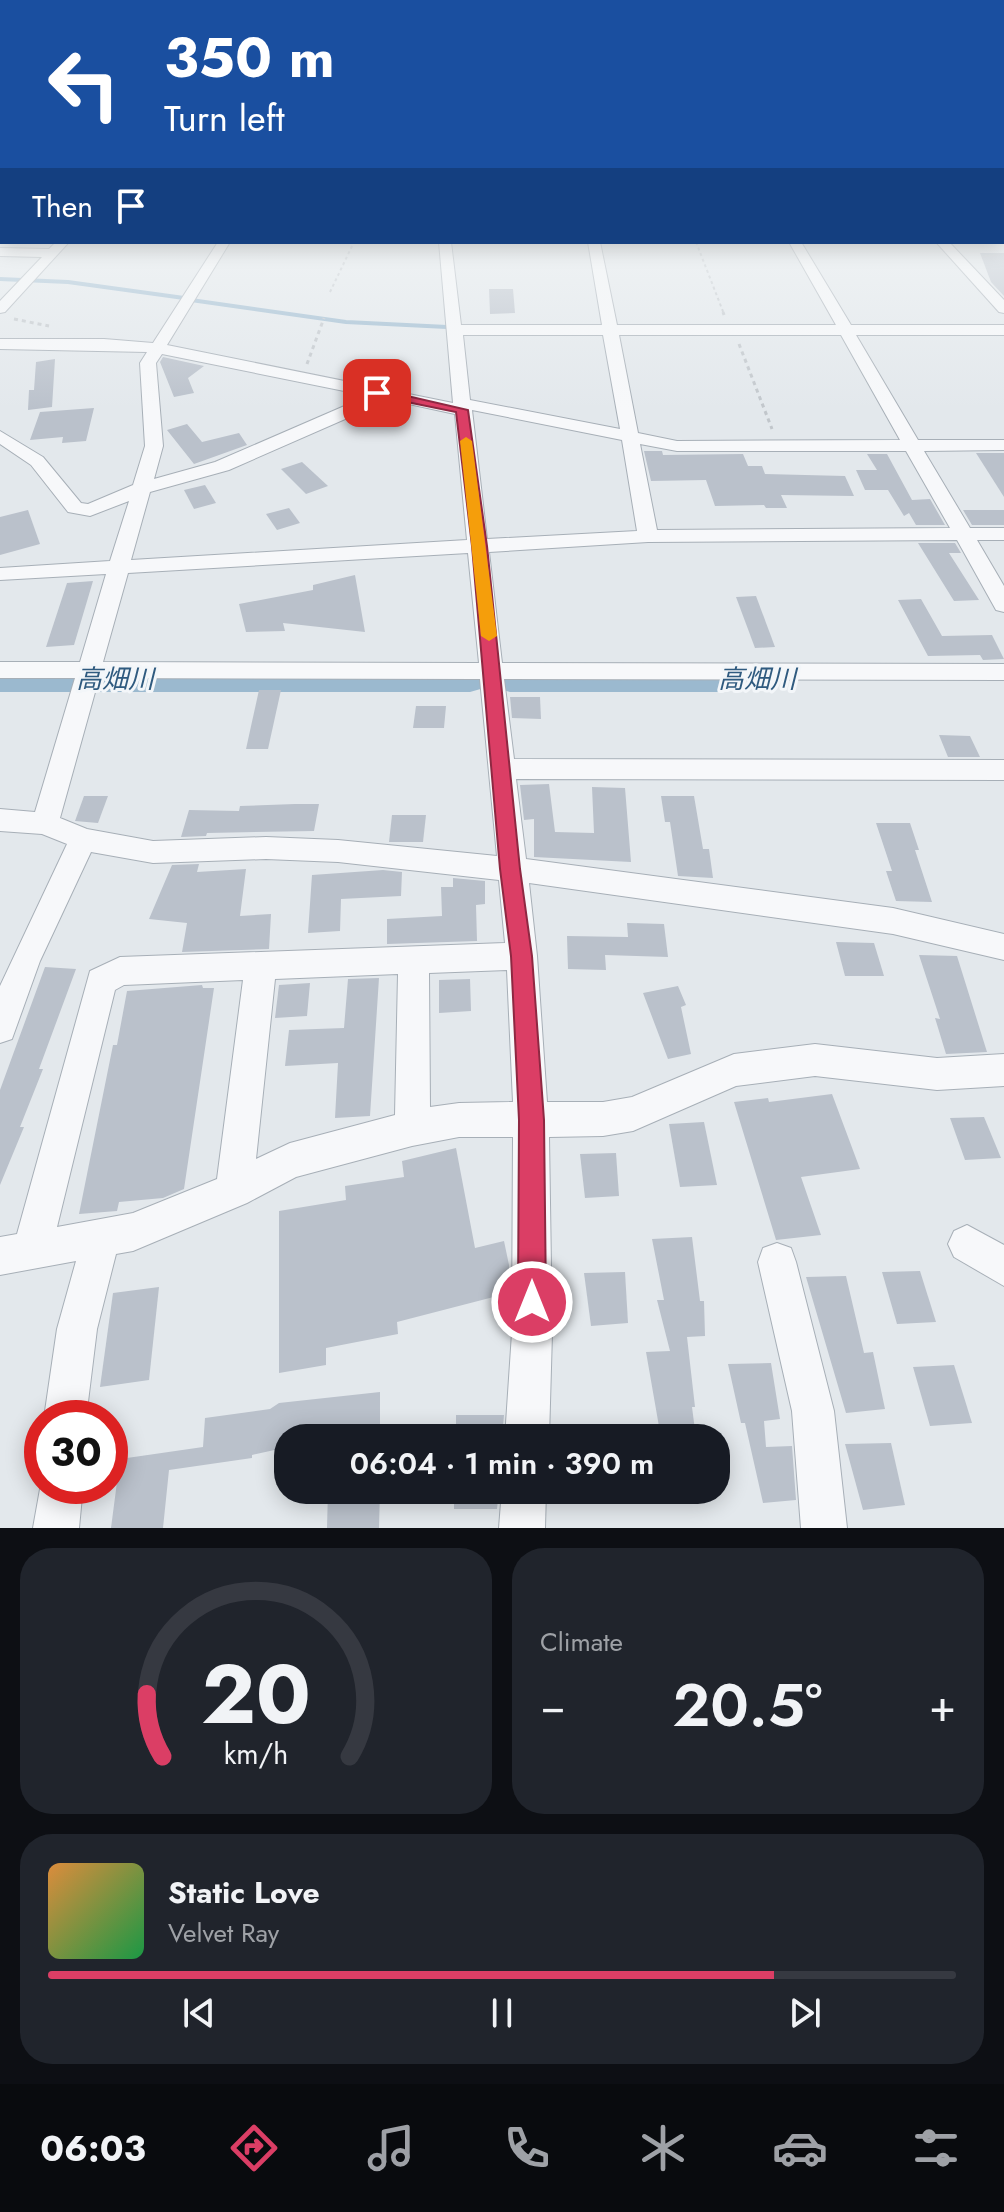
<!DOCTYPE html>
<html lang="en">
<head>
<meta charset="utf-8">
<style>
	:root { --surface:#171b24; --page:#20242c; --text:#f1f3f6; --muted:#9ea1a6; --line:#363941; --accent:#db3e65 }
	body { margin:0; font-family:Jost,"Noto Sans JP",sans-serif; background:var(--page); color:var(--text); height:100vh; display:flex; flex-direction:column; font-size:30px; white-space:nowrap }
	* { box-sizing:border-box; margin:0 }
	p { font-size:26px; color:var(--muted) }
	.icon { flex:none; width:44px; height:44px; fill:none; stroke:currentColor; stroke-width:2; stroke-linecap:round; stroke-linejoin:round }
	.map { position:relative; height:1528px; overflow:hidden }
	.side { display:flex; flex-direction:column; gap:20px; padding:20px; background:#0d0f14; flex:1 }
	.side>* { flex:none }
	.hud { position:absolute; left:0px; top:0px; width:1004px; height:244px; box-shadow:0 4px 20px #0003; background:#1a4fa0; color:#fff; overflow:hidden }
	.speed { position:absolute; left:24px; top:1400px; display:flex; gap:16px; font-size:40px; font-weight:700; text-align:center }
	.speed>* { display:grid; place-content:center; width:104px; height:104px; border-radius:50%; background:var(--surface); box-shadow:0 4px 20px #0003; line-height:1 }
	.speed .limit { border:12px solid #d22; background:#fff; color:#111 }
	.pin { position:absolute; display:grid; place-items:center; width:68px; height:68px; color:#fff; margin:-34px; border-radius:16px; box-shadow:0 4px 12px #0006 }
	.me { position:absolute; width:88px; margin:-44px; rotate:0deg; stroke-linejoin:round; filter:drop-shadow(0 0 6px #0008) }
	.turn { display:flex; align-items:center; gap:28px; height:168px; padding:0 32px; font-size:36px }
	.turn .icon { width:104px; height:104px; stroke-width:2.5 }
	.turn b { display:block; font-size:56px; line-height:68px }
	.then { display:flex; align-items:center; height:76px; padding:0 32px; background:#0003; gap:16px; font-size:30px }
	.big { font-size:60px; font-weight:600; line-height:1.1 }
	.side .widget { flex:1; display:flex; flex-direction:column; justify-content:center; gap:12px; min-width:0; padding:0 28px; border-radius:32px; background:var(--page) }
	.side .dial { align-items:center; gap:0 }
	.dial svg { height:208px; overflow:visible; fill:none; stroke:var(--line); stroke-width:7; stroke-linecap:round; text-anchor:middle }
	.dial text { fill:var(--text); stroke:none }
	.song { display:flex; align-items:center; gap:24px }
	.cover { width:96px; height:96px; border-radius:12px; background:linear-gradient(135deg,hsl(30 70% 55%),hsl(140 70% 35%)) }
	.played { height:8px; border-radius:4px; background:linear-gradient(90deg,var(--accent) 80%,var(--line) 80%) }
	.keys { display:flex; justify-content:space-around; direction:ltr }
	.heat { display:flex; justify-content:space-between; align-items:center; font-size:44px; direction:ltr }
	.side .tiles { flex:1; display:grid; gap:20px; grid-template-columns:1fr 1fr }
	.widget:last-child { grid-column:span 2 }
	.trip { position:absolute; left:274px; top:1424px; width:456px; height:80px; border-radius:32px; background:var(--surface); box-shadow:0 4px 20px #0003; font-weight:600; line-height:80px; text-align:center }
	.tab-bar { display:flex; height:128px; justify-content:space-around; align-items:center; background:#090b0e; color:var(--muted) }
	.tab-bar .icon { width:56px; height:56px }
	.tab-bar .active { color:var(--accent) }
	.tab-bar b { font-size:36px; color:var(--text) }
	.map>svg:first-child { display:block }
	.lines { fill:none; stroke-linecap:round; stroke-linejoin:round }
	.stream { stroke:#9bb9cf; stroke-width:4 }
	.river { fill:#9bb9cf; fill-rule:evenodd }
	.building { fill:#bac1cb }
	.minor-casing { stroke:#a7afb7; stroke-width:2 }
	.path-far1 { stroke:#c1c6cb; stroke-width:2; stroke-dasharray:3 3; stroke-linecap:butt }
	.path { stroke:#c1c6cb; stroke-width:3; stroke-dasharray:4 4; stroke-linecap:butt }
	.minor { fill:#f7f8fa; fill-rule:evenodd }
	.route { fill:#db3e65; stroke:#8e2842; stroke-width:2 }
	.slow { fill:#f59e0b }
	.labels { text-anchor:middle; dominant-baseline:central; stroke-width:6; stroke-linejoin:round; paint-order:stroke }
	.water-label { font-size:26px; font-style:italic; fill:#2f5a7f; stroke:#f3f6f9 }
</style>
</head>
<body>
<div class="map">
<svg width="1004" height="1528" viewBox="0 0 1004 1528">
	<rect width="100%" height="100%" fill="#e3e8ec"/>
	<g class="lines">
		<g class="stream">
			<path d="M0,279L68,282L184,298"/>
			<path d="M191,300L346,322L447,327"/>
		</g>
		<g class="river">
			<path d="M0,666H470L484,670L489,679L484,688L470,692H0Z"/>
			<path d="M510,666H717L731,670L736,679L731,688L717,692H510L496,688L491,679L496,670Z"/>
		</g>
	</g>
	<g class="building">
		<path d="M980,253H1004V296L991,282Z"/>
		<path d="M489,289H513L515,313L490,314Z"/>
		<path d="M163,357L204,366L188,378L194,393L174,397L160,362Z"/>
		<path d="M55,359L52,407L28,410L29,390H34L36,362Z"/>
		<path d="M94,408L86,441L62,443L63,437L30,440L40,412Z"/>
		<path d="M187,424L202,442L239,433L247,445L194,464L167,430Z"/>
		<path d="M644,451H662L663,455L743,454L748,466H762L765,474L845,476L854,496L781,495L787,508H766L764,505L715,506L706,480L651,481Z"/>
		<path d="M976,453H1004V497Z"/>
		<path d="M867,454H887L912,500L930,499L945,525H916L909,513L904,516L888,490H865L856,470H877Z"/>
		<path d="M302,462L328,486L306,494L281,469Z"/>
		<path d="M205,485L216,503L194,509L184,490Z"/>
		<path d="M289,508L300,523L277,530L266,514Z"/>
		<path d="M28,510L40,544L0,555V517Z"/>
		<path d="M963,510H1004V525H972Z"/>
		<path d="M918,543H955L961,553H949L979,600L954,601Z"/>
		<path d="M355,575L365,632L283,623L285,631L246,632L239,604L313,590V585Z"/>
		<path d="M93,581L74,645L46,647L67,583Z"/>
		<path d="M756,596L775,647L755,648L736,597Z"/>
		<path d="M921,599L942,636L992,635L1004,659L983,660L980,655L928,656L898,600Z"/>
		<path d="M259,690H281L268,749H246Z"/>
		<path d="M510,697H540L541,719L512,718Z"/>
		<path d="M416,706H446L444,728H413Z"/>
		<path d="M939,735L970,736L980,757H948Z"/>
		<path d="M549,784L555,832L594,833L592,787L625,788L631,862L534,857V819L524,820L520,785Z"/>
		<path d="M84,796H108L98,823L75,821Z"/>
		<path d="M661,796H694L703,849H709L713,878L678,876L670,822H665Z"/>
		<path d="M295,804H319L314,831L207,833L206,836L181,837L189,810L239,811L240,806Z"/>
		<path d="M392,815H426L423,842H389Z"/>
		<path d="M876,823H910L919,850H915L932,902L896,901L886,871H892Z"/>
		<path d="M199,864L197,872L246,869L240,916L271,914L269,949L182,952L187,923L149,919L172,865Z"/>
		<path d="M383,870L402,872L401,896L341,899L340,931L308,933L312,875Z"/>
		<path d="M453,878L485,881V904L476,905L477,941L387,944V919L442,916L441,887H453Z"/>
		<path d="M627,923L664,924L668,957L605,955L606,970L568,969L567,936L628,937Z"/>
		<path d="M836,942L874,943L884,976H845Z"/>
		<path d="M919,955L957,956L987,1052L946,1054L935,1018L940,1019Z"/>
		<path d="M45,967L76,969L39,1069H43L20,1127H24L0,1185V1090Z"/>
		<path d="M379,978L370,1116L335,1118L338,1063L285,1066L289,1030L344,1028L348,979Z"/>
		<path d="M470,979L471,1011L439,1013V980Z"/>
		<path d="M310,983L307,1016L275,1018L279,985Z"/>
		<path d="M202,985L203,988H214L184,1189L163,1198L119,1202L117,1211L79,1214L113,1045H117L127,991Z"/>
		<path d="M678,986L686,1005L681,1007L691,1054L668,1059L643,993Z"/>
		<path d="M832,1094L860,1169L801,1177L821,1235L776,1240L734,1102L768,1098L769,1102Z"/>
		<path d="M984,1117L1001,1158L965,1160L950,1118Z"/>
		<path d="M704,1122L717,1185L680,1187L669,1124Z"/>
		<path d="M456,1148L475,1248L504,1241L509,1265V1293L397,1322L398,1334L326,1348V1365L279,1373V1211L346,1200L345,1186L404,1177L402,1161Z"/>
		<path d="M616,1153L619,1196L585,1198L580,1154Z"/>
		<path d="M692,1237L700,1301H704L705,1336L687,1337L695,1407H692L696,1438H661L646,1352L670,1351L657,1300H664L652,1239Z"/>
		<path d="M920,1271L936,1322L897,1324L882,1272Z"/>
		<path d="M625,1272L628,1323L591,1326L584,1273Z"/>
		<path d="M846,1276L864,1353L873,1352L885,1409L846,1413L806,1277Z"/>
		<path d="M159,1287L149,1380L100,1387L113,1293Z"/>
		<path d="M771,1363L780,1419L764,1421L766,1447L792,1446L796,1500L763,1503L745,1423H741L728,1364Z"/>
		<path d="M954,1365L972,1423L930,1426L913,1367Z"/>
		<path d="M380,1392V1438H288V1447L252,1455V1458L169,1470L163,1528H111L120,1459L203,1447L205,1418L270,1409L279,1403Z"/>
		<path d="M456,1415H504L502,1438H456Z"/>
		<path d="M891,1443L905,1505L863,1510L845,1444Z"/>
		<path d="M328,1490H380L379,1528H327Z"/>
		<path d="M454,1490H499L497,1509H454Z"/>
	</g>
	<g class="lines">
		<g class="minor-casing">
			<g id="minor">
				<path d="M1002,212L1004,213V221L1002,220Z"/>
				<path d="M56,242H69L5,312L0,313V301L42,257L0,256V248L49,249Z"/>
				<path d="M218,242H230L167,345L453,403L439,242H451L461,325H602L588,242H600L617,325H836L789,242H801L851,325H1004V335H856L918,440H1004V450L924,451L970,528H1004V540H977L1004,586V612L996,610L957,540L648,542L489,552L502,663L1004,664V680L504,679L514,759L1004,760V780L516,779L526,859L893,908L1004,934V960L893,934L529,883L537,956L547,1102H603L632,1097L734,1054L815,1044L937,1058L1004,1054V1086L937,1090L815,1076L736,1086L633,1131L603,1136L549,1137L552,1333L549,1438H505L512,1333L513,1137H459L412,1146L296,1177L247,1203L133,1251L116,1254L97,1329L86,1418H44L57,1329L76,1261L0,1275V1237L17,1234L90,971L120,957L505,943L499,880L338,862L266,859L153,863L91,852L40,961L12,1039L0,1043V986L67,844L42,834L0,831V809L35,812L75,678H0V662H80L106,574L0,580V568L110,561L129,501L90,516L68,512L31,465L0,444V431L43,457L81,503L88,504L133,485L145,446L140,363L147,352L0,349V339H104L153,343ZM463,335H603L620,429L470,400ZM619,335H841L900,440L677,441L638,433ZM162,354L364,395L356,401L215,462L154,479L163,446L156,363ZM381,398L455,414L467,540L131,560L150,492L229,470L368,409ZM472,410L622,440L637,531L487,539ZM640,444L677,451H906L950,528L657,530ZM468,553L479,663L103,662L128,573ZM99,678L480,679L497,856L338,840L266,837L153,841L87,829L60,818ZM507,970L513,1102L459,1103L430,1107L429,973ZM398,974L395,1115L290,1143L256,1159L275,979ZM243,980L217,1179L133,1213L57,1227L115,990L124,985Z"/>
				<path d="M936,242H949L1004,300V313L999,312Z"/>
				<path d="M967,1225L1004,1245V1286L954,1257L948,1244L954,1231Z"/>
				<path d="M777,1243L791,1248L796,1262L834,1411L847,1528H801L792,1411L758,1262L763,1248Z"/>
				<path d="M42,1478V1486H83L79,1528H33Z"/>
				<path d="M502,1490H546L545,1528H499Z"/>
			</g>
		</g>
		<g class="path-far1">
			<path d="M696,242L724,314"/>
			<path d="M330,292L354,242"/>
		</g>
		<g class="path">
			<path d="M723,312L724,315"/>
			<path d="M14,319L49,326"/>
			<path d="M739,344L772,429"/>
			<path d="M307,364L324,318"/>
		</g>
		<use href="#minor" class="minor"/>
	</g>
	<linearGradient id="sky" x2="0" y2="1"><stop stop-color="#89b6de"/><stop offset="0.48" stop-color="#f2f5f6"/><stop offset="1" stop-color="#f2f5f6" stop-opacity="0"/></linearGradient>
	<rect width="1004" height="410" fill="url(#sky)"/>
	<path class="route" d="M377,389L468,410L487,546L520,869L532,956L544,1120L546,1302L542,1312L532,1316L522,1312L518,1302L519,1120L511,956L500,869L472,546L456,412L373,395L372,393Z"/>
	<path class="slow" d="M466,437L472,441L497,636L489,641L481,636L460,441Z"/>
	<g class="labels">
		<g class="water-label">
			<text x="115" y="679">高畑川</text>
			<text x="757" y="679">高畑川</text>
		</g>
	</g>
</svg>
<div class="speed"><div class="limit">30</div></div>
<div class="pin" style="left:377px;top:393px;background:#d93025"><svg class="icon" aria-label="arrive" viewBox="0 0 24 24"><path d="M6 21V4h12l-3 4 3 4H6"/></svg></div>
<svg class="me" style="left:532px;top:1302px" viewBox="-20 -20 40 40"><circle r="17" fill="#db3e65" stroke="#fff" stroke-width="3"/><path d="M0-11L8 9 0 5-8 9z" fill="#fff"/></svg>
<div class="trip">06:04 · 1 min · 390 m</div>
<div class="hud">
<div class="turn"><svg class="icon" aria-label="left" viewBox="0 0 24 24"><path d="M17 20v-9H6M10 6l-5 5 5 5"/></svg><div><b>350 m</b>Turn left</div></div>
<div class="then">Then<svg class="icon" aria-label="arrive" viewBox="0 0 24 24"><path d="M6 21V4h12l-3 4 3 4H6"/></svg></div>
</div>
</div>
<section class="side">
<div class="tiles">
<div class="widget dial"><svg viewBox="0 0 100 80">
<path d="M14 69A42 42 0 1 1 86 69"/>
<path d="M14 69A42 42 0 0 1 8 45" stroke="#db3e65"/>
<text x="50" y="56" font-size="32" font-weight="700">20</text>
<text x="50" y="72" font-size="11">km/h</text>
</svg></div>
<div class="widget"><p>Climate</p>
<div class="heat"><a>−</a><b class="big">20.5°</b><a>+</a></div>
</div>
<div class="widget">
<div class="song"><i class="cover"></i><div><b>Static Love</b><p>Velvet Ray</p></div></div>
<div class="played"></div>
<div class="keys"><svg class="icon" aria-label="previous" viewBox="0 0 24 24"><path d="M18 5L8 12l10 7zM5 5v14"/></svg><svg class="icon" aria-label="pause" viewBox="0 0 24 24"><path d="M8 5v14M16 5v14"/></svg><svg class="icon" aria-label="next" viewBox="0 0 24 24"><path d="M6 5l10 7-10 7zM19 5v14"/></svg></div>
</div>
</div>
</section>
<nav class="tab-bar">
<b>06:03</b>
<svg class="icon active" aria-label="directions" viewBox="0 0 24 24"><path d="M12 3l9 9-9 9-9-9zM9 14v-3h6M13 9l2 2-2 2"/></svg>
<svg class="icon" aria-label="music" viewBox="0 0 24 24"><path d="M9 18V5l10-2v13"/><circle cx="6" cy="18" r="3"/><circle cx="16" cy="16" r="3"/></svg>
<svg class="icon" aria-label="phone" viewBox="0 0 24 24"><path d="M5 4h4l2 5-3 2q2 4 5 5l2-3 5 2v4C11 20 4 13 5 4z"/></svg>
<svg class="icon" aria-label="climate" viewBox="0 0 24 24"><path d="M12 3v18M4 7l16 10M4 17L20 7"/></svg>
<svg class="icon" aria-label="car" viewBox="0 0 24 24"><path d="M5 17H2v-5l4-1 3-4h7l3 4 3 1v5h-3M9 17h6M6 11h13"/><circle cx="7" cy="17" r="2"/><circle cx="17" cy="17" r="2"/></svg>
<svg class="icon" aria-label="filters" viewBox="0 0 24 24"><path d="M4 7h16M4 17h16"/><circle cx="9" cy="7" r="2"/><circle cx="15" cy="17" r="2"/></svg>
</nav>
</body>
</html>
